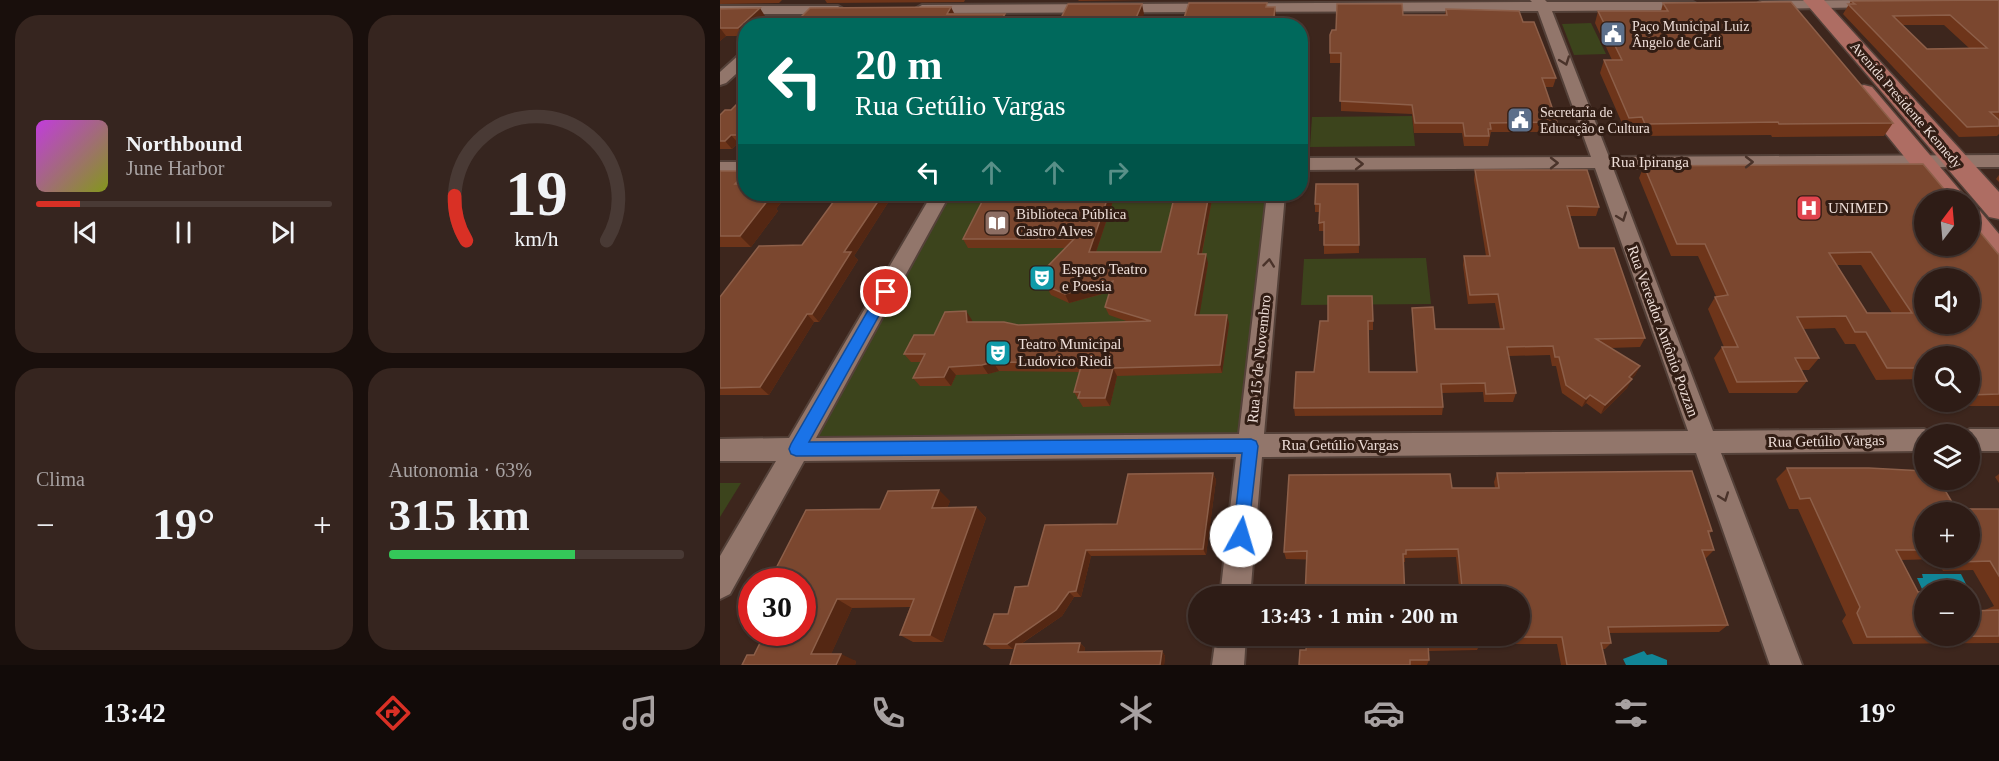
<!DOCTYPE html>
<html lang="pt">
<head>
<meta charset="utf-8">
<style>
	:root { --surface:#2e1c16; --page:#36251f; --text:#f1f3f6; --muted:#a7a1a1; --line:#493a35; --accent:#d93025 }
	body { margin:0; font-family:Georgia,serif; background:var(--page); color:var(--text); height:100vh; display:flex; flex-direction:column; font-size:22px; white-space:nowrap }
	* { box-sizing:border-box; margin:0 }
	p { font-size:20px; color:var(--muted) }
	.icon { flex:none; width:33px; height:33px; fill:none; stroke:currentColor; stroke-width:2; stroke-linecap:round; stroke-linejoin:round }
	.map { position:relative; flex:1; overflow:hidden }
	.drawer { display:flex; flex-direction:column; gap:15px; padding:15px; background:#190f0c; width:720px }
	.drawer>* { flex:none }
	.top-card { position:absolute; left:18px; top:18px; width:570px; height:183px; border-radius:24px; box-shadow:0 2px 4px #0004,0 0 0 2px var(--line); background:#00695c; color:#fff; overflow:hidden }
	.needle { width:39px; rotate:16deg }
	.buttons { position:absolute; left:1194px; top:190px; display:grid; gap:12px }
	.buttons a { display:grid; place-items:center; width:66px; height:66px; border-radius:50%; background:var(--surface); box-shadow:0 2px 4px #0004,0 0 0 2px var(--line); font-size:30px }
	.speed { position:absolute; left:18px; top:568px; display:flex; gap:12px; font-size:30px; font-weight:700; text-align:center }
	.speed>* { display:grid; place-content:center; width:78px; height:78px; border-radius:50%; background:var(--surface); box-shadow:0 2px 4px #0004,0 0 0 2px var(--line); line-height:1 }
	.speed .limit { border:9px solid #d22; background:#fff; color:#111 }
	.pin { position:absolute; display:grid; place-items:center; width:51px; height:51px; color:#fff; margin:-26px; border:3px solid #fff; border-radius:50%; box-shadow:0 2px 6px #0007 }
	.me { position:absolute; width:66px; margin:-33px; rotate:6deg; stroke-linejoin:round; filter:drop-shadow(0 0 4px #0008) }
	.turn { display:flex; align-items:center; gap:21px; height:126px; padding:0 18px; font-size:27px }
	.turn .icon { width:78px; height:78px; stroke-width:2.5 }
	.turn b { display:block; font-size:42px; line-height:51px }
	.lanes { display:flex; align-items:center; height:57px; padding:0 18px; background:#0003; justify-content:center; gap:30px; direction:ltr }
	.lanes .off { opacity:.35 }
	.big { font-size:45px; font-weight:700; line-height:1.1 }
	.drawer .widget { flex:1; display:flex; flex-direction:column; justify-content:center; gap:9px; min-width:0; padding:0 21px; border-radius:24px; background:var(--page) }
	.drawer .dial { align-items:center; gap:0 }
	.dial svg { height:156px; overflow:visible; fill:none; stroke:var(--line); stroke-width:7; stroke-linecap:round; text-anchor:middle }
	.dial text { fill:var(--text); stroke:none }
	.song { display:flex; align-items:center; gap:18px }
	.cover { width:72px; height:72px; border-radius:9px; background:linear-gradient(135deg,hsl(290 70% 55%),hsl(70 70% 35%)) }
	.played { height:6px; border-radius:3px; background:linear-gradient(90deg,var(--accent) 15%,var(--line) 15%) }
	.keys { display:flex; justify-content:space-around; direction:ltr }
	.heat { display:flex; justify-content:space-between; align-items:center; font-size:33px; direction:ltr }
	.charge { height:9px; border-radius:4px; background:linear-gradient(90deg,#34c759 63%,var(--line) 0) }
	.drawer .tiles { flex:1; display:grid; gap:15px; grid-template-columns:repeat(2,1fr) }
	.trip { position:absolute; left:468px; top:586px; width:342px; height:60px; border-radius:30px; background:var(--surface); box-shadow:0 2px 4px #0004,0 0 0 2px var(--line); font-weight:700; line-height:60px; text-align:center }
	.tab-bar { display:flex; height:96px; justify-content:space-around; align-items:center; background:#120b09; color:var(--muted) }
	.tab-bar .icon { width:42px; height:42px }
	.tab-bar .current { color:var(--accent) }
	.tab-bar b { font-size:27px; color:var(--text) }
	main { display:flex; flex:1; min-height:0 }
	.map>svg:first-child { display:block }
	.green { fill:#3c441c }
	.water { fill:#118596 }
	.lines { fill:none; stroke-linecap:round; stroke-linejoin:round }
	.minor-casing { stroke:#544139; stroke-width:4 }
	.primary-casing { stroke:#544139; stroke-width:3 }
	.minor { fill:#92766b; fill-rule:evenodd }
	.primary { fill:#ae6d63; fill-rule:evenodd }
	.wall { fill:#6e351a; fill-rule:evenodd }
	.shaded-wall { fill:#542713 }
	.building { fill:#7b472f; stroke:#8d5f49; stroke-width:1.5; fill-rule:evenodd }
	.oneway { stroke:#4a332a }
	.route { fill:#1a73e8; stroke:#114b97; stroke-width:1.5 }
	.labels { text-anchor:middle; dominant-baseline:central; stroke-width:6; stroke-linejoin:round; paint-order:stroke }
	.far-poi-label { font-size:14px; fill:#eeded8; stroke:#321d14; text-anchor:start }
	.far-street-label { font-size:14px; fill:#eeded8; stroke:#321d14 }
	.street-label { font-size:15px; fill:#eeded8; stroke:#321d14 }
	.poi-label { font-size:15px; fill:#eeded8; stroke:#321d14; text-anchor:start }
</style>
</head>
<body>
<main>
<section class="drawer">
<div class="tiles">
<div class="widget">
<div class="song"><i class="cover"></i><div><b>Northbound</b><p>June Harbor</p></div></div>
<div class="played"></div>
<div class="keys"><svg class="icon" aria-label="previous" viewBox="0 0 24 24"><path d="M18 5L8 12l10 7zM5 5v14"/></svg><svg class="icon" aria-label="pause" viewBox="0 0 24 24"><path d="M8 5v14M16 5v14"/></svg><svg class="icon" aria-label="next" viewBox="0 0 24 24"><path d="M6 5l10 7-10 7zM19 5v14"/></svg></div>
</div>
<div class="widget dial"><svg viewBox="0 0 100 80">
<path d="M14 69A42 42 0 1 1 86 69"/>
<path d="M14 69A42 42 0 0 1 8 46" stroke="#d93025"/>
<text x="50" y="56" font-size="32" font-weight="700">19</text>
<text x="50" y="72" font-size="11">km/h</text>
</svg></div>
<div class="widget"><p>Clima</p>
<div class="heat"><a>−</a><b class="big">19°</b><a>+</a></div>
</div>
<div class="widget"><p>Autonomia · 63%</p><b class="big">315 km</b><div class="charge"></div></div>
</div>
</section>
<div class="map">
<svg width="1279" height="665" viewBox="0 0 1279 665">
	<rect width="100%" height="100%" fill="#3d261d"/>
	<g class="green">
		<path d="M871,23L886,54L854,55L842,24Z"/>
		<path d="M692,116L695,146L590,147L592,117Z"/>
		<path d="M221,194H556L531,446L76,449Z"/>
		<path d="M706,258L711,304L581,305L584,259Z"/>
		<path d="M0,483H21L0,517Z"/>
	</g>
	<g class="water">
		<path d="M1202,574H1241L1251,594L1250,591L1202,589L1197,578H1203Z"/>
		<path d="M924,651L927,655L932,654L947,660V665H906L903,659Z"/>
	</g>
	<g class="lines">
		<g class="minor-casing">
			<g id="minor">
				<path d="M810,0H825L827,2H973L980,6L973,10L832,11L889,157L1279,155V167L893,168L993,431L1204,429L1214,435H1204V451L1001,453L1082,665H1050L976,453L542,457L530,597H500L516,457L84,461L10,594L0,599V556L56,461H0V439L69,438L212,194H230L96,438L519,434L547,194H565L544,434L968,431L875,168L580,170V158L871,157L818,11L202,13L195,9L202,5L812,2Z"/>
				<path d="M1160,0L1166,4L1164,7L1042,9L1035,5L1042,1Z"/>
				<path d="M0,6H118L125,10L118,14H0Z"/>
				<path d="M26,52V65L6,83L0,85V72L21,53Z"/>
				<rect x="0" y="162" width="26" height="12"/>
				<path d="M1250,429H1279V451H1250V435H1240Z"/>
				<path d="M496,636H526L524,665H492Z"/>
			</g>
		</g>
		<g class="primary-casing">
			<g id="primary">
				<path d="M1083,0H1104L1279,192V219L1269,217Z"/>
				<path d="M1144,85L1152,87L1249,201H1220L1132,92L1136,87Z"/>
				<path d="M1250,208L1260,211L1279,234V265C1253,257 1247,232 1250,208Z"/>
			</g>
		</g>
		<use href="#minor" class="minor"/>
		<use href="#primary" class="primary"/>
	</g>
	<g class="wall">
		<path d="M0,0H62L59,3L0,4Z"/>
		<path d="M105,0H245L244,2L107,3Z"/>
		<path d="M358,0H430L359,1Z"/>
		<path d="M1279,0V134L1277,136L1239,137L1123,14L1131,1ZM1182,25H1224L1249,48L1207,49Z"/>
		<path d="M943,3L1173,123L1164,136L1052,137L1051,135L921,136L918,130H905L880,73L884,60H892L875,23L878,11H941Z"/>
		<path d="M0,9L45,16L24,36H6L0,41Z"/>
		<path d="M726,9L803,22L836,78L833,87H825L837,122L834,132H771L768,146H744L742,133H694L692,114L621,111V63H610V53L616,30L683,15H725Z"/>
		<path d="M26,95V143H18L12,149H0V115L11,110Z"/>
		<path d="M924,166L1279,255V406H1233L1230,402H1250V357H1204V379L1156,380L1135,344H1125L1115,328L1083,329L1099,358L1089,370H1081L1087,381L1077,393H1009L994,358L1002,347H1004L988,309L995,297L996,296L978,256H951L919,178ZM1117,265H1141L1172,313H1147Z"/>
		<path d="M755,170L879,207L876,216H850L859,248L925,338L920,347L890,348L920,366L915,375L911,379L907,388L881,414L866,403L862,407L842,393L836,366H832L830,355L789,356L796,393L793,402H764L763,392L722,393L723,407L722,415L575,416L574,408L594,372L600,321H653V330H648L649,372H696L692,317V308L715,329H780L775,303L748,304L743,265L744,256H766L754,180Z"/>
		<path d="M0,171L26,194L67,195L56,209L58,211L31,247H0Z"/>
		<path d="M1279,175V182L1276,179Z"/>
		<path d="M638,184L639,253L604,254V231H599V212H595V204Z"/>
		<path d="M119,194H187L183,201H169L134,256L138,260L99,322H94L49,395H0V297L82,245Z"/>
		<path d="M389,194H392L394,198L376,252H441L455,194H493L482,254L488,263L479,315H507L509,324L502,373L397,376L390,406L363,407L354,392L360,372L279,371L268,374L236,375L231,386H200L193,378L201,362H191L184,354L214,335L246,311L252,322L298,325L409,322L389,315L385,307L390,292L349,303L331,295L323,280L345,248H248L243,239Z"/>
		<path d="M1067,468L1236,509H1279V643L1133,644L1122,621L1126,615L1078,509H1069L1056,479ZM1204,513L1250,558H1204ZM1217,559L1223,571L1253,570L1274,606L1204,636L1181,560Z"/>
		<path d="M493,473L496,480L486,555L371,556L361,597H354L342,616L301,644L360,643L365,648L364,652L442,651L445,656L444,665H290L295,648L293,649H271L264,644L274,614H288L295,587L308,586L325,525L397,524L408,474Z"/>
		<path d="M777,473L992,531L989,534L994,550L986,558H985L1008,625L999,632L889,633L891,643L885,649H882L886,665H841L837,644H760L757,650L708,651L709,660L707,665H579L586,650L587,636H800V597H740L736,557L685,558V562L566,559L564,552L775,488L774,482Z"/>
		<path d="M1279,474V483L1275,477Z"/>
		<path d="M230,501L227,508L256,507L266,518L223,642H193L180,635L190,607L132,608L111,654L136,661L135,665H22L34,655L160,509Z"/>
	</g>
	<g class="shaded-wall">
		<path d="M422,4L424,14L420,26L416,18Z"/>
		<path d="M231,7L235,15L227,14Z"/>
		<path d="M555,7L556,17L555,26H553Z"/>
		<path d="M40,8L45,16L35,26H26V34L24,36L18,28Z"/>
		<path d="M285,14L288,21L286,26H277Z"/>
		<path d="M0,28L6,36L0,41Z"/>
		<path d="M11,135L18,143L12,149L5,141Z"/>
		<path d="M26,172V194L15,184Z"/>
		<path d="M50,194H66L67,195L56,209L58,211L31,247L20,236Z"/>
		<path d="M163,194H164L169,201L134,256L138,260L99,322L92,314L124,252Z"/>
		<path d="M178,194H187L183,201Z"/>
		<path d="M389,194H392L394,198L373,261L369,252Z"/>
		<path d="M489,194H493L480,262L478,254Z"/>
		<path d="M486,254L488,263L478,324L475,315Z"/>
		<path d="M393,281L396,290L349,303L345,294Z"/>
		<path d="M246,311L252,320L253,330L247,322Z"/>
		<path d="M87,314L94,322L49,395L40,387Z"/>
		<path d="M507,315L509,324L502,373L500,365Z"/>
		<path d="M273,362L279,371L268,374L262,365Z"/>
		<path d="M920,366L915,375L905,386L909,377Z"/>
		<path d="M229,367L236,375L231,386L224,377Z"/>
		<path d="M393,368L397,376L390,406L385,398Z"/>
		<path d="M912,379L907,388L881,414L885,405Z"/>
		<path d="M870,395L866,403L862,407L866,399Z"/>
		<path d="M493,473L496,480L486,555L483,549Z"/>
		<path d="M219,490L230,501L223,518L212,508Z"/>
		<path d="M256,507L266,518L223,642L210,635Z"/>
		<path d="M366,550L371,556L361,597L356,591Z"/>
		<path d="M349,592L354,597L342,616L293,649L287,644Z"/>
		<path d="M117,599L132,608L108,661L91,654Z"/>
		<path d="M360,643L365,648L363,656L358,652Z"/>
		<path d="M442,651L445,656L444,665H440Z"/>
		<path d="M121,654L136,661L135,665H116Z"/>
	</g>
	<g class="building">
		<path d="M1279,0V112H1270L1279,120V126L1247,127L1128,4H1135L1131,1ZM1230,15L1267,48L1207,49L1173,16Z"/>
		<path d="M1071,2L1173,123L1059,124L1058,122L925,124L922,117L909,118L884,60H902L878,11H948L943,3Z"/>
		<path d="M469,3H547L546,7H555L553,26H337L348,4H422L416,18H464Z"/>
		<path d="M617,4H682L683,15H727L726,9L799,11L803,22H814L836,78H822L837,122L770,123L771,129H768L769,136H745L743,123H695L692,105L620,101L621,53H610V35L612,30H616Z"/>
		<path d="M231,7L227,14H285L277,26H72L90,8Z"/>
		<path d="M40,8L18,28H0V9Z"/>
		<path d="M26,95V135H11L5,141H0V115L5,110H11Z"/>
		<path d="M1203,164L1234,201H1204V246H1250V220L1279,255V394L1250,395V357H1204V368H1167L1146,332H1135L1126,316L1077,317L1099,358H1075L1087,381L1017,382L1002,347H1018L995,297L1008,295L985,244H957L924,166ZM1151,252L1192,313H1147L1109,253ZM1204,279H1250V324H1204Z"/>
		<path d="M755,170H867L879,207L847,206L859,248H894L925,338L876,339L920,366L909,377L912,379L885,405L870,395L866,399L846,385L839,357H835L833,346L787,347L796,393L766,394L765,383L721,384L723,407L574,408L576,372H594L600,321H608V296H652L653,321H648L649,372H697L692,308L713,307L715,329H784L778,294L750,295L744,256H770Z"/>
		<path d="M0,171H26L15,184H26V194H50L45,200H48L20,236H0Z"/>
		<path d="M596,184H638L639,245H604V222L599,223L600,204H595Z"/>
		<path d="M119,194H163L124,252H131L92,314H87L40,387L0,388V297L39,246L82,245Z"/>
		<path d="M266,194H389L369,252H441L455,194H489L478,254H486L475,315H507L500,365L393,368L385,398H358L360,392H354L362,363L273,362L262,365L229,367L224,377L193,378L205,354H184L194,335H214L225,312L246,311L247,322H284L298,325L431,321L385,307L393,281L345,294L326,286L323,280L327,267L354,239H243Z"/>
		<path d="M1067,468H1149L1204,471V480H1219L1236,509H1279V576L1270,561L1240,562L1238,558H1250V513H1204V550H1176L1198,592H1204V636H1250V611L1279,610V636L1147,637L1137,613L1140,607L1090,498L1080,499Z"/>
		<path d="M972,471L992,531H988L994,550H982L1008,625L888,627L891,643H881L886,665H847L842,637H759L760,644H708L709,660H690V665H579L580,650H586L587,636H800V597H743L738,549L686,550V554H683L685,597H585L587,551L564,552L569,475L730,474L732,488H779L777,473Z"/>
		<path d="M493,473L483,549L366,550L356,591L349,592L336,610L287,644H264L274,614H288L295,587L308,586L325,525L397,524L408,474Z"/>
		<path d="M219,490L212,508L256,507L210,635H180L194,599H117L91,654H121L116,665H22L27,655H34L45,633H82V582H49L86,510L160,509L168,491Z"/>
		<path d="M360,643L358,652L442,651L440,665H290L296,644Z"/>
	</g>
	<defs><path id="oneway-chevron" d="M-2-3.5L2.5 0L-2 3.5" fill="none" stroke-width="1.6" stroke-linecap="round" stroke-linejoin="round" transform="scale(1.5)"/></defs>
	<g class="oneway">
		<use href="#oneway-chevron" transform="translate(845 61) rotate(70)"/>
		<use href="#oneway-chevron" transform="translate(1029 162)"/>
		<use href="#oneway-chevron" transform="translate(834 163)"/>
		<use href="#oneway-chevron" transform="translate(639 164)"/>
		<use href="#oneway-chevron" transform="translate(902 217) rotate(70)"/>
		<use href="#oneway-chevron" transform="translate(549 263) rotate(-84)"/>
		<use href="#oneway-chevron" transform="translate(1004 497) rotate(70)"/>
	</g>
	<path class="route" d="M166,287L172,292L89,442L531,439L536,441L538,446L527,542L521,544L515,542L513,536L522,453L76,456L71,454L69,449L71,444L161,288Z"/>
	<defs>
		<g id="civic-square" transform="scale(1.35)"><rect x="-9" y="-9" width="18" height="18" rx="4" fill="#5c6f8a" stroke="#321d14"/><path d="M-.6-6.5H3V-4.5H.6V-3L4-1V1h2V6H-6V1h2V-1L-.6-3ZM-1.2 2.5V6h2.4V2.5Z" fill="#fff"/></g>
		<g id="hospital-square" transform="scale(1.35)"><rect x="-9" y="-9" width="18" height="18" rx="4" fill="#e0444e" stroke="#321d14"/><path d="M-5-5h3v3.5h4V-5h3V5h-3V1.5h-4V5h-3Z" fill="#fff"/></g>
		<g id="library-square" transform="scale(1.35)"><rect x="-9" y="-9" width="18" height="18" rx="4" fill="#8d6e63" stroke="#321d14"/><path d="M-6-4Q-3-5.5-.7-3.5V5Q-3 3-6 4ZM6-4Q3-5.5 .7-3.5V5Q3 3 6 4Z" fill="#fff"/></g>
		<g id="theatre-square" transform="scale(1.35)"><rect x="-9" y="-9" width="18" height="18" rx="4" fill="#0f9aa8" stroke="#321d14"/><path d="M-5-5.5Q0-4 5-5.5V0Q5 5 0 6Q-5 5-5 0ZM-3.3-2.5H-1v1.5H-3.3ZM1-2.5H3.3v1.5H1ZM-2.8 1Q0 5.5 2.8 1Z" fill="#fff"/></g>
	</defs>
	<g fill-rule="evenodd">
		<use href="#civic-square" x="893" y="34"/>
		<use href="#civic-square" x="800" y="120"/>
		<use href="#hospital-square" x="1089" y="208"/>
		<use href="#library-square" x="277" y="223"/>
		<use href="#theatre-square" x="322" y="278"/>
		<use href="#theatre-square" x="278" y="353"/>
	</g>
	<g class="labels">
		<g class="far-poi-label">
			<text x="912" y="26">Paço Municipal Luiz<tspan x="912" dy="16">Ângelo de Carli</tspan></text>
			<text x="820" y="112">Secretaria de<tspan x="820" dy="16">Educação e Cultura</tspan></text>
		</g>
		<g class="far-street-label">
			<text transform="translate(1186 105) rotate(49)">Avenida Presidente Kennedy</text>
		</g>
		<g class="street-label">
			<text x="930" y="162">Rua Ipiranga</text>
			<text transform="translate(943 331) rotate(70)">Rua Vereador Antônio Pozzan</text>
			<text transform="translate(539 359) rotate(-84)">Rua 15 de Novembro</text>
			<text transform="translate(1106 441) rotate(-1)">Rua Getúlio Vargas</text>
			<text x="620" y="445">Rua Getúlio Vargas</text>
		</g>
		<g class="poi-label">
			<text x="1108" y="208">UNIMED</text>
			<text x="296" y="214">Biblioteca Pública<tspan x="296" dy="17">Castro Alves</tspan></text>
			<text x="342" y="269">Espaço Teatro<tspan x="342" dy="17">e Poesia</tspan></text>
			<text x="298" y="344">Teatro Municipal<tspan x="298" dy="17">Ludovico Riedi</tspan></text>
		</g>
	</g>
</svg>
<div class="buttons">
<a><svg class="needle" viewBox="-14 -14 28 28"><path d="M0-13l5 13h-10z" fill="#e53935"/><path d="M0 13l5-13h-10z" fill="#a7a1a1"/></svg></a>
<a><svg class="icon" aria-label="sound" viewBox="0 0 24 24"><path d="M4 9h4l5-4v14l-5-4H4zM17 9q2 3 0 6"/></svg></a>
<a><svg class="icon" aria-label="search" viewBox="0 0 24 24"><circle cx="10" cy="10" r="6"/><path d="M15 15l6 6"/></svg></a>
<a><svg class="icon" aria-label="layers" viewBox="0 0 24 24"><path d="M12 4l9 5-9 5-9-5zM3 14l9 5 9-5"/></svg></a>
<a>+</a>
<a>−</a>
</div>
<div class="speed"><div class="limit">30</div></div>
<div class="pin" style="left:166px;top:292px;background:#d93025"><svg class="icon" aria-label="arrive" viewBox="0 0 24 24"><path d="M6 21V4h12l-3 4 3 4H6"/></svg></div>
<svg class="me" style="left:521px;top:536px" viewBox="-20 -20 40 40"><circle r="19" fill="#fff"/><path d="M0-13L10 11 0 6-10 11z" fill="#1a73e8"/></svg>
<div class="trip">13:43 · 1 min · 200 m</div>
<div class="top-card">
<div class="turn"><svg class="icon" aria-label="left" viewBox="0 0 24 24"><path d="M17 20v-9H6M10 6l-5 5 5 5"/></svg><div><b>20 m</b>Rua Getúlio Vargas</div></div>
<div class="lanes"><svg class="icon" aria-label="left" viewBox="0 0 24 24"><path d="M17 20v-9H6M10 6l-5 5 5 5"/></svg><svg class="icon off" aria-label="ahead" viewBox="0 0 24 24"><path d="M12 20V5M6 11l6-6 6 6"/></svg><svg class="icon off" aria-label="ahead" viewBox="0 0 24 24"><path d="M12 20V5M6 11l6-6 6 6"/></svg><svg class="icon off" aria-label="right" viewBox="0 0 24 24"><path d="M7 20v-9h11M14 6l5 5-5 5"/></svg></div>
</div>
</div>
</main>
<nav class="tab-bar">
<b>13:42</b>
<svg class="icon current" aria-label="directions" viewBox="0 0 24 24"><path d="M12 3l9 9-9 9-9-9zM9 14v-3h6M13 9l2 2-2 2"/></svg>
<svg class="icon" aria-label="music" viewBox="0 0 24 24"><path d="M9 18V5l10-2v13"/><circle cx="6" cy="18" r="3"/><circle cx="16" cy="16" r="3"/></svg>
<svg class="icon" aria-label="phone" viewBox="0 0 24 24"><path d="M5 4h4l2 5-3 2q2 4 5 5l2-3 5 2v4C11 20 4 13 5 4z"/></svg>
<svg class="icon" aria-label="climate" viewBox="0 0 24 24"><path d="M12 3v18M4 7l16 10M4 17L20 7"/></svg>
<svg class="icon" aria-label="car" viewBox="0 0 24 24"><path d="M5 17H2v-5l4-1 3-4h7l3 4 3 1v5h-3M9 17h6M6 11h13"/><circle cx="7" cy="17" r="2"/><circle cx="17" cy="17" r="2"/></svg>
<svg class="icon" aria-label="filters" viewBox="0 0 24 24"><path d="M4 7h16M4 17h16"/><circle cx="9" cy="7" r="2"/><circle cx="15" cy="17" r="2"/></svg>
<b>19°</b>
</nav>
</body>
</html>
